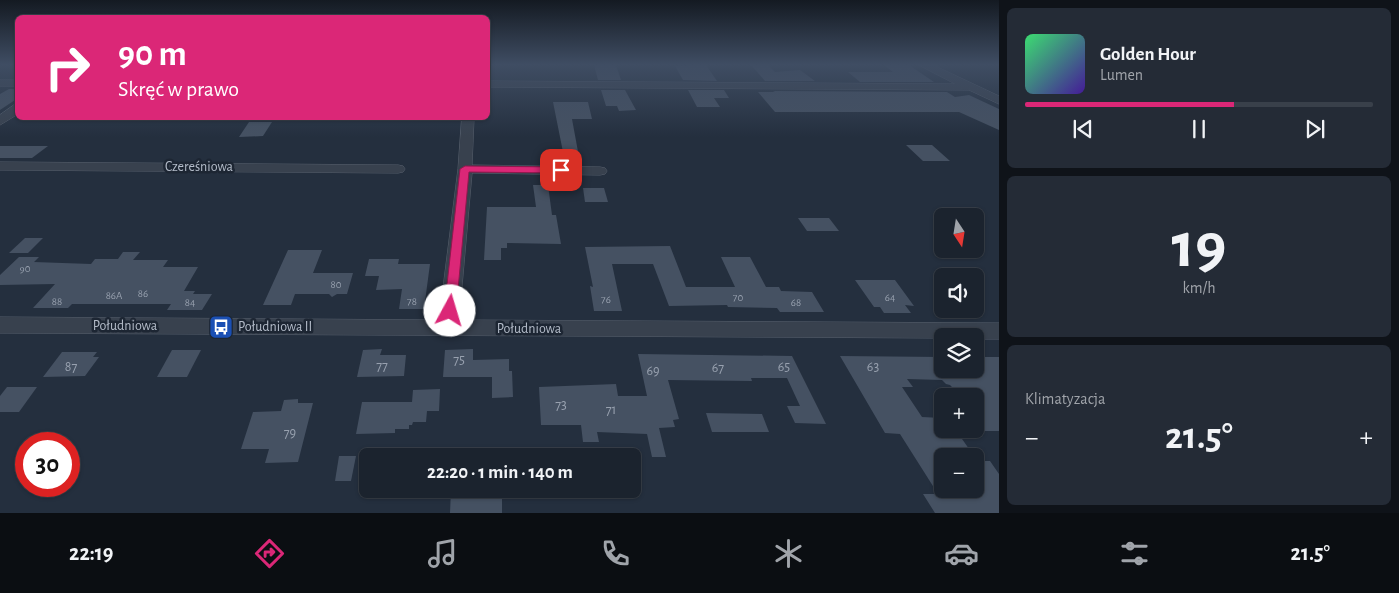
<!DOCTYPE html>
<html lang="pl">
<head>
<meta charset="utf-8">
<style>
	:root { --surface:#1b232e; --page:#242b36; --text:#f1f3f6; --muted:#a0a4aa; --line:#39404a; --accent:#db2777 }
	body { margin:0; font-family:"Alegreya Sans",sans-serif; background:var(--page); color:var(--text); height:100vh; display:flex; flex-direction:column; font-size:19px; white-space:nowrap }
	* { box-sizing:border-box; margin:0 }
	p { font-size:16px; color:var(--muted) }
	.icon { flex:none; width:28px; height:28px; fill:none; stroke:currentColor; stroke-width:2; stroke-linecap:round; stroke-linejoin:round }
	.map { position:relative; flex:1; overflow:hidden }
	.panel { display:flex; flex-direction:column; gap:8px; padding:8px; background:#0f1319; width:400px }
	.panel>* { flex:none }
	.guide { position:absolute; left:15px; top:15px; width:475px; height:105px; border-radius:8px; box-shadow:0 1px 4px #0004,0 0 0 1px var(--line); background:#db2777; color:#fff; overflow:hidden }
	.needle { width:32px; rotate:168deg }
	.controls { position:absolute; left:934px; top:208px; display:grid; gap:10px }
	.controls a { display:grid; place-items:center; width:50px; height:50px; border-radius:8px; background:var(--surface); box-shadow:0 1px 4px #0004,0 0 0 1px var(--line); font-size:25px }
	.speed { position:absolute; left:15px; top:432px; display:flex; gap:10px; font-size:25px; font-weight:700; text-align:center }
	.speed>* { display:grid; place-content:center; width:65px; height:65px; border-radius:50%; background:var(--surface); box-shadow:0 1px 4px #0004,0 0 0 1px var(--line); line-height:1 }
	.speed .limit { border:8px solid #d22; background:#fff; color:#111 }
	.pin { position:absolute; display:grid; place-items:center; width:42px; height:42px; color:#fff; margin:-21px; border-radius:10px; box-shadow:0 2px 8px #0006 }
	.me { position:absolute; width:55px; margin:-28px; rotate:6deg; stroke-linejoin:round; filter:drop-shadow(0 0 4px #0008) }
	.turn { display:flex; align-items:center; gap:18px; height:105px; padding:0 20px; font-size:22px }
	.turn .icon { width:65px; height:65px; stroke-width:2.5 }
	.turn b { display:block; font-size:35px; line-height:42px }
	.big { font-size:38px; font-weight:600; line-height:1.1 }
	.panel .tile { flex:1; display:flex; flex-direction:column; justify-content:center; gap:8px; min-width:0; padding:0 18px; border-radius:8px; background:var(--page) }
	.panel .dial { align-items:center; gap:0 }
	.dial b { font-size:65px; line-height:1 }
	.song { display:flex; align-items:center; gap:15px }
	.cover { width:60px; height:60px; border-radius:8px; background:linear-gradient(135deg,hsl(140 70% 55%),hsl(260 70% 35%)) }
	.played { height:5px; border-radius:2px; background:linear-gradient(90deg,var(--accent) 60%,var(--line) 60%) }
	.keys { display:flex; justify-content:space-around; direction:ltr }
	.heat { display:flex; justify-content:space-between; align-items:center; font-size:28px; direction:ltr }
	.trip { position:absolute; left:359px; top:448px; width:282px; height:50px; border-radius:8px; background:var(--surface); box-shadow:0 1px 4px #0004,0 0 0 1px var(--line); font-weight:600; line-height:50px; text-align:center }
	.tab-bar { display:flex; height:80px; justify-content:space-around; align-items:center; background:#0b0e12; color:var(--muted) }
	.tab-bar .icon { width:35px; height:35px }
	.tab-bar .on { color:var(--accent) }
	.tab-bar b { font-size:22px; color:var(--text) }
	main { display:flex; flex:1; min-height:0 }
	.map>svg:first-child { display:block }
	.building { fill:#455162 }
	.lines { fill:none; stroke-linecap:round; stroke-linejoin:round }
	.minor-casing { stroke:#565f6c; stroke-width:1 }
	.minor { fill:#38414e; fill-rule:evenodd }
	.route { fill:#db2777; stroke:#8e194d }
	.labels { text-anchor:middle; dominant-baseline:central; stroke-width:5; stroke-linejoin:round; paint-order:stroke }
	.number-label { font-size:11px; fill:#98a1af }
	.street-label { font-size:14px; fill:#b4bcc9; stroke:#1d2633 }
	.poi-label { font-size:14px; fill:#b4bcc9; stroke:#1d2633; text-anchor:start }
	.near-number-label { font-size:14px; fill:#98a1af }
</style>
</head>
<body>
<main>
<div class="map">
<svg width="999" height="513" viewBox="0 0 999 513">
	<rect width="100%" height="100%" fill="#242f3e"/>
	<g class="building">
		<path d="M594,65H616L621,80H598Z"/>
		<path d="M706,65L717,81L683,80L675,66Z"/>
		<path d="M751,65H768L775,72L800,70L815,81H765Z"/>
		<path d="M884,65H909L934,82H860L848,72H893Z"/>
		<path d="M9,89H18V98L0,110V94Z"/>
		<path d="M601,90H625L636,110L619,111L617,106H606Z"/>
		<path d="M688,90H724L729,98H714L720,107H697Z"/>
		<path d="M773,91L947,92L955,97L969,95L999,109V130L959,112H775L758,92H775Z"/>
		<path d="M553,102H588L592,119H572L579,157H564Z"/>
		<path d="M249,122H272L263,136L239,137Z"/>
		<path d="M906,145H932L950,161H923Z"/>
		<path d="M0,146H48L32,158H0Z"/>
		<path d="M533,185H548L552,215H556L561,244L507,243V248H501V260H484L487,207H536Z"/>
		<path d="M583,188H604L608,202H585Z"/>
		<path d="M798,218H829L839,231H807Z"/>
		<path d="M25,238H43L28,253H9Z"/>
		<path d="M670,246L686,287H735L721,257H750L766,287H779L781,291L812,292L824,312H780L777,308L728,307L727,305L669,306L653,264H612L622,311H594L590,286L593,287L585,247Z"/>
		<path d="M288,250H322L313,273H353L347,294H337L332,297L329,294H295L291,305H263Z"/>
		<path d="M123,252H140L133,260H168L163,267H198L184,291H195L193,294H212L202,310H167L171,304H72L68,308H33L55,284L0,285V275L19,257H39L34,262L91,264L95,259H118Z"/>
		<path d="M369,259H399L398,264H430L424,309H399L402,289L376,290L379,276H365Z"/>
		<path d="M855,280H895L914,306L905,305L911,313H884L880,307H874Z"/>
		<path d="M382,349L380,355H406L404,376L357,377L363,350Z"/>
		<path d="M473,349V360L509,359V371H512L513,397L492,398V377H443L445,350Z"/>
		<path d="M172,350H201L187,377H157Z"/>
		<path d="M62,352H97L93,357H99L85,376L43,377Z"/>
		<path d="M638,354L792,356L826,424L795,423L787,406H800L787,378H751L752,381L668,380L679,419L673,420L675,427L659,428L666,457H652L647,434L597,432L599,442H583L581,425H541L539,387L616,384L618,396H647Z"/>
		<path d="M840,356L942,357V369H975V357H999V431H975V388H953L950,385L946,384L942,380L907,379L913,387H902L922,417L942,418V429H955L974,456H942V489H975V461H990L999,474V513H935L923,494H938L900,434L885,433Z"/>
		<path d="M7,387H37L19,412H0V396Z"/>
		<path d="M440,389L439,411H427L426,422H413L412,425H409V429H395V433L356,434L362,402H412L413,390Z"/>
		<path d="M298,399V403H313L298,462L265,463L269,449H241L253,412L281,411L284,400Z"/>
		<path d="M706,413L762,414L769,432H712Z"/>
		<path d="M339,456H356L351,481H335Z"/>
		<path d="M451,489H481V499L502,498V513H450Z"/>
	</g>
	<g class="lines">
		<g class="minor-casing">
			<g id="minor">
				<path d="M919,65H933L999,96V104L969,90L488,87V81L955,84Z"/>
				<rect x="0" y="80" width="18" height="6"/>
				<path d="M14,105H18V114L0,125V115Z"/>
				<path d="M462,118H474L472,165L600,167L605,168L607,171L605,174L600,175L472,173L459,320L999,323V339H975V336H942V338L0,333V317L439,320L458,169Z"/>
				<path d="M0,162L398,165L403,166L405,169L403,172L398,173L0,170Z"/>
			</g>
		</g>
		<use href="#minor" class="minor"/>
	</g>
	<linearGradient id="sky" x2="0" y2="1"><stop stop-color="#141a22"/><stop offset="0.47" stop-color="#3f4d63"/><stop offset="1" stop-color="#3f4d63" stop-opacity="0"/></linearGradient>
	<rect width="999" height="137" fill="url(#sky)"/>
	<path class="route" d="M465,166L561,167L566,170L561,173L469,172L456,311L455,314H446L444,311L460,169Z"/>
	<defs>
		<g id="bus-square" transform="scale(1.25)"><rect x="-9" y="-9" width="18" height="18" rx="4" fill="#1a4fb4" stroke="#1d2633"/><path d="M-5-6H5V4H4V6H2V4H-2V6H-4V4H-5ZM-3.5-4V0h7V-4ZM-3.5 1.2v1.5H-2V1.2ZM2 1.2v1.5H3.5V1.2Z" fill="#fff"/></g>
	</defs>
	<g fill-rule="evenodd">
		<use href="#bus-square" x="221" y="327"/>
	</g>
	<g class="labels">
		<g class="number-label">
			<text x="25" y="268">90</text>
			<text x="336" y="284">80</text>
			<text x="143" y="293">86</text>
			<text x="114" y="295">86A</text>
			<text x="738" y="297">70</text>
			<text x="890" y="297">64</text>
			<text x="606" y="299">76</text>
			<text x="57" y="301">88</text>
			<text x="412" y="301">78</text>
			<text x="190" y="302">84</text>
			<text x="796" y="302">68</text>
		</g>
		<g class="street-label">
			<text x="199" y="167">Czereśniowa</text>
			<text x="125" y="326">Południowa</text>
			<text x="529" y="329">Południowa</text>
		</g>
		<g class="poi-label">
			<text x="238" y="327">Południowa II</text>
		</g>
		<g class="near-number-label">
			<text x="459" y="360">75</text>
			<text x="382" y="366">77</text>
			<text x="71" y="367">87</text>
			<text x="784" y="367">65</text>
			<text x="873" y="367">63</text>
			<text x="718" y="368">67</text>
			<text x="653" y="371">69</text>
			<text x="561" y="405">73</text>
			<text x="611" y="410">71</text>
			<text x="290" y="433">79</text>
		</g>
	</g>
</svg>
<div class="controls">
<a><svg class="needle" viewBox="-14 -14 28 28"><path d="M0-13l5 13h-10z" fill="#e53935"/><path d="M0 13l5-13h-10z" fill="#a0a4aa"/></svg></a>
<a><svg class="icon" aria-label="sound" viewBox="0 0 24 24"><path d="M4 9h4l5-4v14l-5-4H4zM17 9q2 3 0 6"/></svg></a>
<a><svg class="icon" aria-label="layers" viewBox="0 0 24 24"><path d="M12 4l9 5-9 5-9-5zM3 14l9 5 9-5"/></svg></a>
<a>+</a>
<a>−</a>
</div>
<div class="speed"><div class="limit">30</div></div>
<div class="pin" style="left:561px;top:170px;background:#d93025"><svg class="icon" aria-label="arrive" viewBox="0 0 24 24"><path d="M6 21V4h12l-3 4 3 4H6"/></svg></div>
<svg class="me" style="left:450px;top:311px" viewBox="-20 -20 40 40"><circle r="19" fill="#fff"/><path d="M0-13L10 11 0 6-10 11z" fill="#db2777"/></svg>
<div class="trip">22:20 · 1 min · 140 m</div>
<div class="guide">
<div class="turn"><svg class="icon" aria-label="right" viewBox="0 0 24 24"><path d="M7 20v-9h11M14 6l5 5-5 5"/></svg><div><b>90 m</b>Skręć w prawo</div></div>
</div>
</div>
<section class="panel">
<div class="tile">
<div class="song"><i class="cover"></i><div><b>Golden Hour</b><p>Lumen</p></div></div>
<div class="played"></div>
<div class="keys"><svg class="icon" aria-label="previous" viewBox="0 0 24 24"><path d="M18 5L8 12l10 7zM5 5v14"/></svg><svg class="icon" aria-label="pause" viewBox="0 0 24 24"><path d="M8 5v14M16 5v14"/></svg><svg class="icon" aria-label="next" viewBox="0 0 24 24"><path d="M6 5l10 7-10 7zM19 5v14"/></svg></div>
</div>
<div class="tile dial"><b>19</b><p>km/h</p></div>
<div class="tile"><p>Klimatyzacja</p>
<div class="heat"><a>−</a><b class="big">21.5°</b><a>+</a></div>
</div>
</section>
</main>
<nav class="tab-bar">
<b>22:19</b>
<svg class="icon on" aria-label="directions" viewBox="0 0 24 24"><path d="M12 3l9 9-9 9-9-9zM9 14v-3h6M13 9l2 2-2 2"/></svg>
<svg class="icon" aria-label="music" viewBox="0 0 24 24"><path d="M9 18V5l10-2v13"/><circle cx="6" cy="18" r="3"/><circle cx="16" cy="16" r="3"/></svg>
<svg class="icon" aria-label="phone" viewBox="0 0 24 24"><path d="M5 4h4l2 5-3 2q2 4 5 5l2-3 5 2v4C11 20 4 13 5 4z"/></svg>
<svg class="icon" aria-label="climate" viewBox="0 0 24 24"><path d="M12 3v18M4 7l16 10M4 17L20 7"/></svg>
<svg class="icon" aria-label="car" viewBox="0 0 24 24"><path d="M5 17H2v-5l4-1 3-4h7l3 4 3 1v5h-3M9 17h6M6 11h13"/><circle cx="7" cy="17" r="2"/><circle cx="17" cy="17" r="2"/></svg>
<svg class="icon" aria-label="filters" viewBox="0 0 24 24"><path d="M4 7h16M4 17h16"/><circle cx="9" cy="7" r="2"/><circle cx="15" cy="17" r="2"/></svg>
<b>21.5°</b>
</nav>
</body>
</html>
